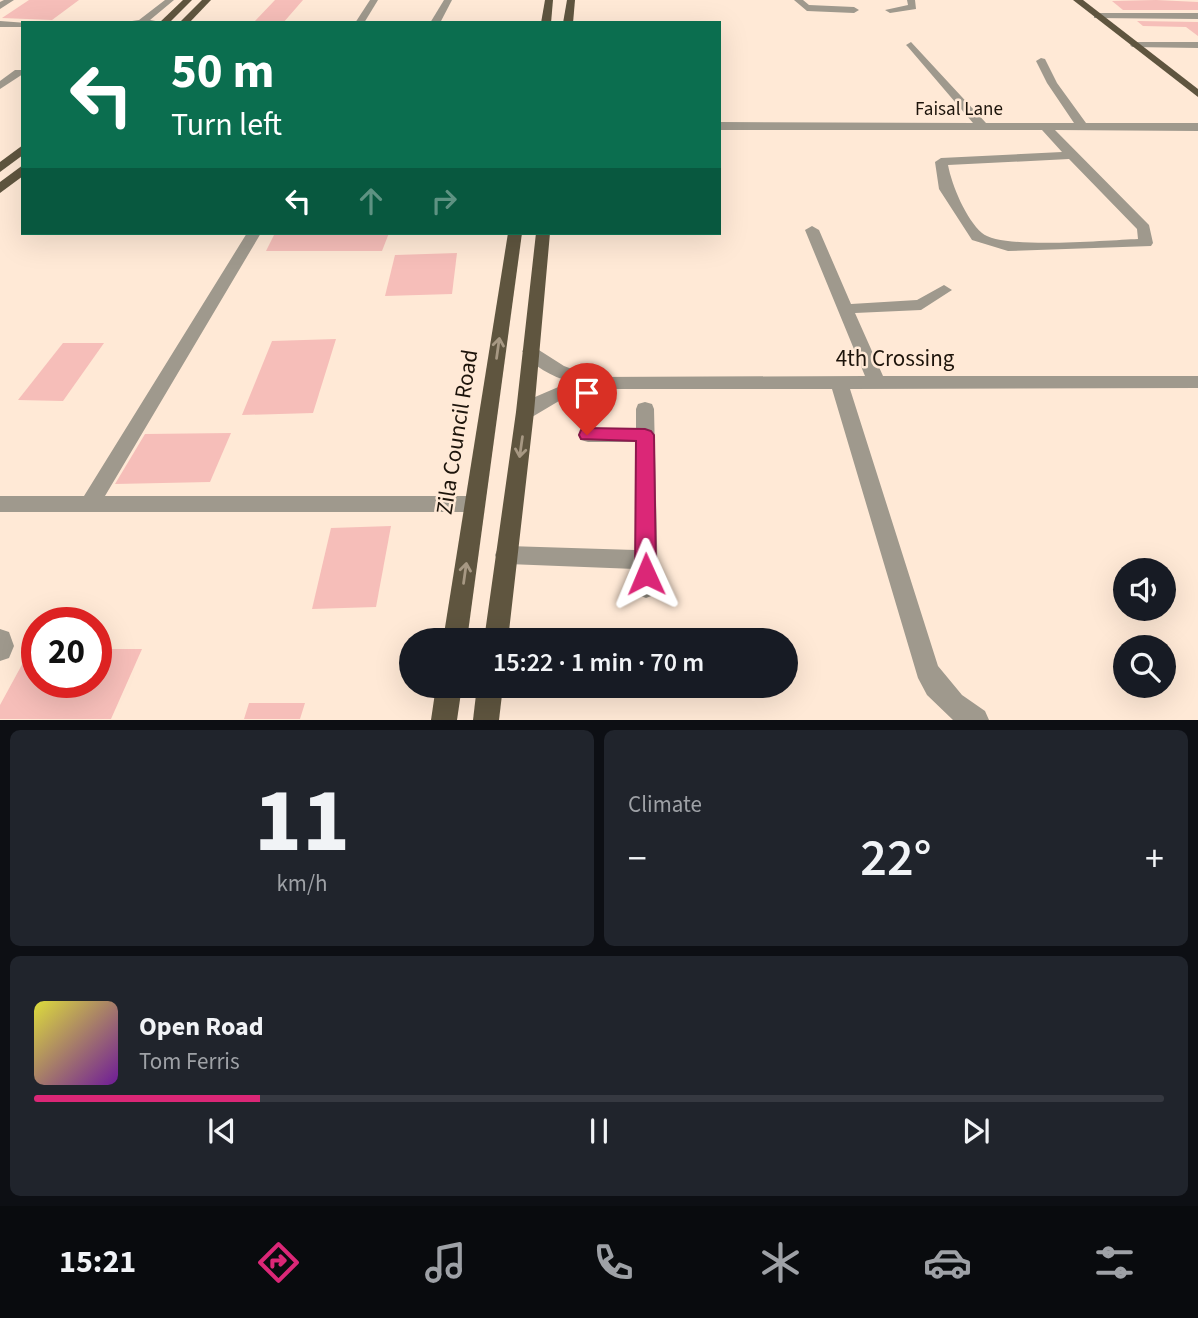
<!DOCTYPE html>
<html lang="en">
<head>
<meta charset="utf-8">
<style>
	:root { --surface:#171b24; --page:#20242c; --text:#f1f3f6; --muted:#9ea1a6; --line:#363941; --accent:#db2777 }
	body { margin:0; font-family:"Source Sans 3",sans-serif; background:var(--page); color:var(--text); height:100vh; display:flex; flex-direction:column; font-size:26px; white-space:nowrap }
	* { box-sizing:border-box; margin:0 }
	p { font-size:23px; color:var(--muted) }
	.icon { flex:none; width:38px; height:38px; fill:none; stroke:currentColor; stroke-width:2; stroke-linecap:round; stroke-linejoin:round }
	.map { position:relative; height:720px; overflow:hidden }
	.drawer { display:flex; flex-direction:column; gap:10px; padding:10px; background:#0d0f14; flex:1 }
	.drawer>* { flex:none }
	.banner { position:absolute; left:21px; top:21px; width:700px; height:214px; border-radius:0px; box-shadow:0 7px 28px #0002; background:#0b6e4f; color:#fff; overflow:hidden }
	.tools { position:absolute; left:1113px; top:558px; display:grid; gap:14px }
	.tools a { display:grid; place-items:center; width:63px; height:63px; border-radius:50%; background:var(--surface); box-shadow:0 7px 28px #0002; font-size:35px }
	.speed { position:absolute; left:21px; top:607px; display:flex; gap:14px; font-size:35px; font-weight:700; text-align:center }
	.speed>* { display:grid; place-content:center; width:91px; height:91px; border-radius:50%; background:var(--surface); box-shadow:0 7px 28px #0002; line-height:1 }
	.speed .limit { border:10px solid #d22; background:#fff; color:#111 }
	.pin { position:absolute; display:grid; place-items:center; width:60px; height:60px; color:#fff; margin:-72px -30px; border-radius:50% 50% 50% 0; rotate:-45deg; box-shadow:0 0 7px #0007 }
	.pin .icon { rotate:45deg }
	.me { position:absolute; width:77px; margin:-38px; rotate:359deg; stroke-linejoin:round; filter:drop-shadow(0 0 5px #0008) }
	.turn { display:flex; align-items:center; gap:24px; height:147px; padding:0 35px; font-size:32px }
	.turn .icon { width:91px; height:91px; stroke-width:2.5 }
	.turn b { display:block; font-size:49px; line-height:60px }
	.lanes { display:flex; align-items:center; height:66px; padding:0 35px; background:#0003; justify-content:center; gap:35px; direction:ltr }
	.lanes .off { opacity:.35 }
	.big { font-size:52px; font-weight:600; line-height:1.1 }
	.drawer .card { flex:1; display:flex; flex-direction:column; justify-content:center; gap:10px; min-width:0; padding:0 24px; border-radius:10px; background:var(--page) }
	.drawer .dial { align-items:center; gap:0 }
	.dial b { font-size:91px; line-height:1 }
	.song { display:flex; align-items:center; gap:21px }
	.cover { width:84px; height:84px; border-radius:10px; background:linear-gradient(135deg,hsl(60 70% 55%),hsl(280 70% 35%)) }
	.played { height:7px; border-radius:4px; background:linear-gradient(90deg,var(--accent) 20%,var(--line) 20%) }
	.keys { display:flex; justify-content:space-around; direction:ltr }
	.heat { display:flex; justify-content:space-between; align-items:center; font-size:38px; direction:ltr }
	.drawer .tiles { flex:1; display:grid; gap:10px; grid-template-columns:1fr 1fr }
	.card:last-child { grid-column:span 2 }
	.trip { position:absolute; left:399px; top:628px; width:399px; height:70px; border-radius:35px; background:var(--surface); box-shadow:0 7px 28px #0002; font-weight:600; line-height:70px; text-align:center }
	.tab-bar { display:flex; height:112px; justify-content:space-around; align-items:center; background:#090b0e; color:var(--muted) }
	.tab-bar .icon { width:49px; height:49px }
	.tab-bar .active { color:var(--accent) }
	.tab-bar b { font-size:32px; color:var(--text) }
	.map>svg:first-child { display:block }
	.building { fill:#f6beb9 }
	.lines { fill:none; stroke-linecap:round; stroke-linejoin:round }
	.minor { fill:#9f998d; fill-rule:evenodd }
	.major { fill:#5f553f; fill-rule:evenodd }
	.oneway { stroke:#a79883 }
	.route { fill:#db2777; stroke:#8e194d; stroke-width:2 }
	.labels { text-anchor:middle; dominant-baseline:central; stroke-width:5; stroke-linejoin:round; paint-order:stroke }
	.far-street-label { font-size:19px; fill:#1d140b; stroke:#ffe9d6 }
	.street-label { font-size:23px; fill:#1d140b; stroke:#ffe9d6 }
</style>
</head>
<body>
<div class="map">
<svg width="1198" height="720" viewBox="0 0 1198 720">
	<rect width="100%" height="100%" fill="#ffe9d6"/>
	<g class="building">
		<path d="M29,0H79L52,20L2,18Z"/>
		<path d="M275,0H303L283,23H253Z"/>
		<path d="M1156,0L1198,2V10H1123L1112,1Z"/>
		<path d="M1137,21L1198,22V36L1186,27L1143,26Z"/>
		<path d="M275,233H389L382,251H266Z"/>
		<path d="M457,253L452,294L385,296L395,255Z"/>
		<path d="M336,339L313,413L242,415L272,341Z"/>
		<path d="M63,343H104L63,401L18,400Z"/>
		<path d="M231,433L210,482L115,484L145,434Z"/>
		<path d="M391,526L376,607L312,609L331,528Z"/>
		<path d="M37,637V682H96V649H142L111,719H0V705Z"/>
		<path d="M249,703H305L300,719H244Z"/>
	</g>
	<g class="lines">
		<g class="minor">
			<path d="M4,0H14L0,9V2Z"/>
			<path d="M165,0H174L150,20L167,23H118L139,20Z"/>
			<path d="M370,0H378L364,23H355Z"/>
			<path d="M444,0H452L440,23H430Z"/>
			<path d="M794,0H803L809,5L854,7L859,10L854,13L807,11Z"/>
			<path d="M907,0H915L916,9L890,13L885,10L908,5Z"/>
			<path d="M1097,13H1198V19L1094,18V14Z"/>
			<path d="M0,21L27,23H23V27H0Z"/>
			<path d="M911,42L986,123H1074L1047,83L1036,61L1041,58L1045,59L1057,83L1086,123H1198V131L1055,130L1149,225L1153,243L1151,246L1008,251L972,240L939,189L935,162L941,158L1062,152L1042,130H719V122L973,123L908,47L906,45ZM1069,159L1137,229L1138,239C1109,240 1000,250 982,233C966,219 952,186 948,165Z"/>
			<path d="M1135,42H1198V48L1132,47L1130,45Z"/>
			<path d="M15,70H23V74L0,89V81Z"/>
			<path d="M812,226L819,230L851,304L917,300L944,285L952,290L921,310L855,313L883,376H1198V388L850,389L938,666L962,695L985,711L989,720H953L927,695L918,678L832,389H593L564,398L532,417H518L516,412L535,397L570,382C552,376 533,367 522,351L531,345L564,366L593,377L865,376L805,230Z"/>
			<path d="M247,233H261L105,496H474L481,498L485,504L481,510L474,512H0V496H84Z"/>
			<path d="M645,402L652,404L654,409L658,588L654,595L646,598L638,595L634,588L635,569L506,564L498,562L495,555L498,548L506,546L635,550V442H588L581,440L578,435L581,430L588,428H636V409L638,404Z"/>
			<path d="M0,629L9,632L14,646L9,658L0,661Z"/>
		</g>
		<g class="major">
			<path d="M183,0H192L169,23H159Z"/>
			<path d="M202,0H211L189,23H179Z"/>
			<path d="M545,0H553L551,23H541Z"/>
			<path d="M567,0H575L573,23H563Z"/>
			<path d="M1073,0H1083L1198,89V97Z"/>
			<path d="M23,145V155L0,172V162Z"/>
			<path d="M23,165V176L0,193V182Z"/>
			<path d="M508,233H522L467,640H443Z"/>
			<path d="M536,233H550L534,412L508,640H484L516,412Z"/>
			<path d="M436,686H462L457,720H431Z"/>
			<path d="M477,686H503L499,720H473Z"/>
		</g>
	</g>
	<defs><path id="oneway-shaft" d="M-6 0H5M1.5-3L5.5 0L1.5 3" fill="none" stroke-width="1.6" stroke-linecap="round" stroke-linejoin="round" transform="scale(1.75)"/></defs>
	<g class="oneway">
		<use href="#oneway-shaft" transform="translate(498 348) rotate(-82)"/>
		<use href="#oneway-shaft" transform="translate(521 447) rotate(98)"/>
		<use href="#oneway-shaft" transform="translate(465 573) rotate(-82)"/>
	</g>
	<path class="route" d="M587,428L645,429L651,431L654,435L656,574L653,580L646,583L638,580L635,574L636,441L581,439L579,435L581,430Z"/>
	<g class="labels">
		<g class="far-street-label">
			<text x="959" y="109">Faisal Lane</text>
		</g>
		<g class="street-label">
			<text x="895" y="358">4th Crossing</text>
			<text transform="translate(457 432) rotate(-81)">Zila Council Road</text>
		</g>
	</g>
</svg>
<div class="tools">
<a><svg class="icon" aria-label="sound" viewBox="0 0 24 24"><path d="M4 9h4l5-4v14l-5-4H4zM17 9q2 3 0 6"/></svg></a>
<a><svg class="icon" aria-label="search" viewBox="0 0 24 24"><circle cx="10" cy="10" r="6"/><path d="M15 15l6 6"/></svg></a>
</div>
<div class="speed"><div class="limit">20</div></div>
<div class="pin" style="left:587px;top:435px;background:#d93025"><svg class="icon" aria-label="arrive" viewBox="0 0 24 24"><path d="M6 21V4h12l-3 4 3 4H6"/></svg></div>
<svg class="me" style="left:646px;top:574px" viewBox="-20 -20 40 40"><path d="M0-17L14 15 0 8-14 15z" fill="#db2777" stroke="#fff" stroke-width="4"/></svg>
<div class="trip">15:22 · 1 min · 70 m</div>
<div class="banner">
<div class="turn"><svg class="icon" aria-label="left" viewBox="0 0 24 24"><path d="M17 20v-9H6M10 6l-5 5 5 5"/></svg><div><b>50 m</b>Turn left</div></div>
<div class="lanes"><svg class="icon" aria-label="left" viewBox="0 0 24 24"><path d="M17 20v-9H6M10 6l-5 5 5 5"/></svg><svg class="icon off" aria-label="ahead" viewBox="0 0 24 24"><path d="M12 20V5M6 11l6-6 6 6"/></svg><svg class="icon off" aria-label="right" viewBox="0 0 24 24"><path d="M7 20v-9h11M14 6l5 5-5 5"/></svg></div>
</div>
</div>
<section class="drawer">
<div class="tiles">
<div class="card dial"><b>11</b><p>km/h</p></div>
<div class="card"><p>Climate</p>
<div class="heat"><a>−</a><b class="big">22°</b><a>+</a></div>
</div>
<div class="card">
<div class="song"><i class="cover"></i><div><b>Open Road</b><p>Tom Ferris</p></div></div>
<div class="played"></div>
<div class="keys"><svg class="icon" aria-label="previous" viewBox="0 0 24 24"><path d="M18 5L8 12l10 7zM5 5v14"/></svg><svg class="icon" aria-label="pause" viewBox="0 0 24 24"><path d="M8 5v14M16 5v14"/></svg><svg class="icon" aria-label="next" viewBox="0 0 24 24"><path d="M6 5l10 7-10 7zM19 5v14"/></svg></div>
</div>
</div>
</section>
<nav class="tab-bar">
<b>15:21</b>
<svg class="icon active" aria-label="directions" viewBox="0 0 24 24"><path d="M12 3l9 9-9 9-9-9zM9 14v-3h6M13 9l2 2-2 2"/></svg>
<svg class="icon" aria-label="music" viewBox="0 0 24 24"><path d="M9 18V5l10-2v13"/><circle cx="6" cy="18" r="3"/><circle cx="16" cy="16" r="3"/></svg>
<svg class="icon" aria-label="phone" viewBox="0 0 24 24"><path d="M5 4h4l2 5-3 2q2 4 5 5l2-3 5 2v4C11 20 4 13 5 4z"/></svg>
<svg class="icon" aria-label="climate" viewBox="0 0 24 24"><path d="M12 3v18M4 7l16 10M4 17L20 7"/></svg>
<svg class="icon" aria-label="car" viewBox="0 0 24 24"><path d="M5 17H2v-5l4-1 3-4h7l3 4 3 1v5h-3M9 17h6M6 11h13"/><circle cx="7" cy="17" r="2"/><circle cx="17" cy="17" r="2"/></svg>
<svg class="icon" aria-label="filters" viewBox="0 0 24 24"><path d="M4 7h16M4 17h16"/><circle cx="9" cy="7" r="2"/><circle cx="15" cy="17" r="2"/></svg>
</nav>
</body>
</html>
